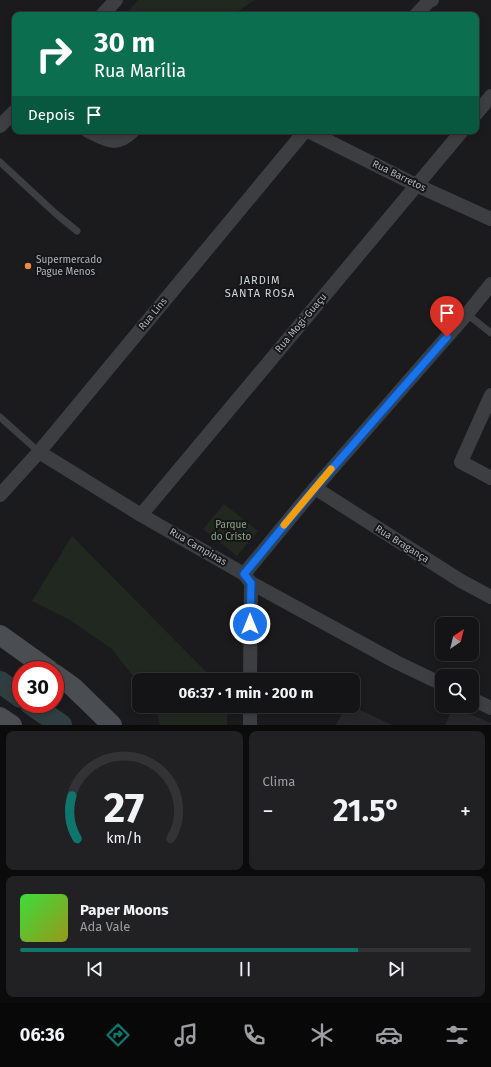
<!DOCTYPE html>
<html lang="pt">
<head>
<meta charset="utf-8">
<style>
	:root { --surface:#141416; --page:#212123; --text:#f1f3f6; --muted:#9d9ea1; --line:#333335; --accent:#0f766e }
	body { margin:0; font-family:"Fira Sans",sans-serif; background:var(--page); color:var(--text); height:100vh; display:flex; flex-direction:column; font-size:15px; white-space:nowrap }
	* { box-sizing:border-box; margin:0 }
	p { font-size:13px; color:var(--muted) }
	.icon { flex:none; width:22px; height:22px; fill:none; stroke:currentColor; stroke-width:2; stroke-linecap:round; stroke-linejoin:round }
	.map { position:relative; height:725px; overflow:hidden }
	.side { display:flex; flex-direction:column; gap:6px; padding:6px; background:#0b0b0c; flex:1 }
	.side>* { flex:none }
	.hud { position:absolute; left:12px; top:12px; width:467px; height:122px; border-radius:8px; box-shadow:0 2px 6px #0003,0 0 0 1px var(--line); background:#0b6e4f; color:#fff; overflow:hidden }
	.needle { width:26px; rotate:35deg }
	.fabs { position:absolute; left:435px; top:617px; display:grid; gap:8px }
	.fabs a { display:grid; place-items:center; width:44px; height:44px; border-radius:8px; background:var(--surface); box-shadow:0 2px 6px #0003,0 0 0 1px var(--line); font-size:20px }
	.speed { position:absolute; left:12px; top:661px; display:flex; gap:8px; font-size:20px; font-weight:700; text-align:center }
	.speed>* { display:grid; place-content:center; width:52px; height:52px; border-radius:50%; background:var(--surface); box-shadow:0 2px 6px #0003,0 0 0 1px var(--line); line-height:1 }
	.speed .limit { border:6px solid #d22; background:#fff; color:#111 }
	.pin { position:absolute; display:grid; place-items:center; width:34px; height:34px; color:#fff; margin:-41px -17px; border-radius:50% 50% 50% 0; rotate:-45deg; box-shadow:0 0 4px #0007 }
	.pin .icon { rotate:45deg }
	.me { position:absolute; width:44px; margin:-22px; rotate:0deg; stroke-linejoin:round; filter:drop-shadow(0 0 3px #0008) }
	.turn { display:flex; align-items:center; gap:14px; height:84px; padding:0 16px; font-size:18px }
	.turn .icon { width:52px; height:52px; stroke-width:2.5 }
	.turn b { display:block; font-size:28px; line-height:34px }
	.then { display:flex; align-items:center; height:38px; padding:0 16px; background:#0003; gap:8px; font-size:15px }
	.big { font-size:30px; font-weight:700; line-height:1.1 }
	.side .tile { flex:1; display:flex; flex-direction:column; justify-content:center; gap:6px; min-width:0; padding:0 14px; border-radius:8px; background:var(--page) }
	.side .dial { align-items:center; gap:0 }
	.dial svg { height:104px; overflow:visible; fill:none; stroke:var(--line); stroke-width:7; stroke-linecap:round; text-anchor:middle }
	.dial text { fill:var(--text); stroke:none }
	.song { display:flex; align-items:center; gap:12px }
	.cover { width:48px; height:48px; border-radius:6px; background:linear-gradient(135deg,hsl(120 70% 55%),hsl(60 70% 35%)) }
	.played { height:4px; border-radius:2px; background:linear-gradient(90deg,var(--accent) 75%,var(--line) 75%) }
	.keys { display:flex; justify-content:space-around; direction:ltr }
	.heat { display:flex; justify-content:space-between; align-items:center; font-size:22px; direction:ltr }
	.side .tiles { flex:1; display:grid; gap:6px; grid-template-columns:1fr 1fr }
	.tile:last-child { grid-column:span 2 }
	.trip { position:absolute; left:132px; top:673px; width:228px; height:40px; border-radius:8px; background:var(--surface); box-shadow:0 2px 6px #0003,0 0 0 1px var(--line); font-weight:700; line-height:40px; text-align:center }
	.dock { display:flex; height:64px; justify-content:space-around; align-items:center; background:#080809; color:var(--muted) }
	.dock .icon { width:28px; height:28px }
	.dock .active { color:var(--accent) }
	.dock b { font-size:18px; color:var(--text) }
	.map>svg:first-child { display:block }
	.built { fill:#27272a }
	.green { fill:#212820 }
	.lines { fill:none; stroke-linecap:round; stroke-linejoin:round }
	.river { stroke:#303e41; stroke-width:22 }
	.lane { stroke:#3c3e42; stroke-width:7 }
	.street { stroke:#3c3e42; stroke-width:14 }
	.secondary { stroke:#4a4e52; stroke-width:20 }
	.route-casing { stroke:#114b97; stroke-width:10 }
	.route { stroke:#1a73e8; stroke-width:7 }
	.slow { stroke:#f59e0b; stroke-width:7 }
	.poi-dot { fill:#f0883f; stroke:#161618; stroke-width:1.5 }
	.labels { text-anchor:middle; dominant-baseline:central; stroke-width:4; stroke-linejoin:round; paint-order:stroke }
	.street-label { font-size:10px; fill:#aeb6bc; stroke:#161618 }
	.poi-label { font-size:10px; fill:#aeb6bc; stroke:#161618; text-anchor:start }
	.park-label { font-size:10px; fill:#8ba785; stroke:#161618 }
	.neighbourhood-label { font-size:11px; letter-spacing:1px; fill:#cfd4d8; stroke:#161618 }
</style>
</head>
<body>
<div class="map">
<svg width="491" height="725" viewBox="0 0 491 725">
	<rect width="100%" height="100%" fill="#1b1b1d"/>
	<g class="built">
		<path d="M346,706H352L392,725H336Z"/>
		<path d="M453,707L491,723V725H445Z"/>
	</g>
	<g class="green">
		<path d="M138,0H255L232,15H125Z"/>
		<path d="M224,504L258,531L237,556L203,529Z"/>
		<path d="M72,536L214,680H139V684L112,649L70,620L32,601Z"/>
		<path d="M155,706H227V725H160Z"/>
	</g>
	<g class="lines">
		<g class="river">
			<path d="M0,682L21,697"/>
			<path d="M31,704L61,725"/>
		</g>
		<g class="lane">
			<path d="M0,162L55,213L77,231"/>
			<path d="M467,314L491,333"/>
			<path d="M0,417L39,452"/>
		</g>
		<g class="street">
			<path d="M102,15L116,0"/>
			<path d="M416,15L429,1L432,0"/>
			<path d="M476,114L491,96"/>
			<path d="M0,126L15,111"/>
			<path d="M88,131C108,140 115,148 133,131"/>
			<path d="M308,131L416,185L491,219"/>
			<path d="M491,395L461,462L491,478"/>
			<path d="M39,452L141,515L244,574L251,583L396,662L442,684"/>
			<path d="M315,488L461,581L491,597"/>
			<path d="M0,495L39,452L305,131"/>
			<path d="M141,515L462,131"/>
			<path d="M244,574L315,488L467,314L491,284"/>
			<path d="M250,680L251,583"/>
			<path d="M472,699L491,708"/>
			<path d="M250,725V706"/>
		</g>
		<g class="secondary">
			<path d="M0,635L49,670"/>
			<path d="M55,674L73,687L112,725"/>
			<path d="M0,717L12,725"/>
		</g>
	</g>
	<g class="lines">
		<g class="route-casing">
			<path id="route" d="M250,624L251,583L244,574L315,488L447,337"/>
		</g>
		<use href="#route" class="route"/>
		<path class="slow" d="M284,525L331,469"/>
	</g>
	<circle class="poi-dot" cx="28" cy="266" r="4"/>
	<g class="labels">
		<g class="street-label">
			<text transform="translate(399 176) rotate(26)">Rua Barretos</text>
			<text transform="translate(153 314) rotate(-50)">Rua Lins</text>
			<text transform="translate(301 323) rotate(-50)">Rua Mogi-Guaçu</text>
			<text transform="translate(402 544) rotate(32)">Rua Bragança</text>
			<text transform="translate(198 547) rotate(30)">Rua Campinas</text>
		</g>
		<g class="poi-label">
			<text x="36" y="260">Supermercado<tspan x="36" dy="12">Pague Menos</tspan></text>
		</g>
		<g class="park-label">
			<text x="231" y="525">Parque<tspan x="231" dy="12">do Cristo</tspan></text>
		</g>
		<g class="neighbourhood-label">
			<text x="260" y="280">JARDIM<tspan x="260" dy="13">SANTA ROSA</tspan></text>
		</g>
	</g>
</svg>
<div class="fabs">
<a><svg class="needle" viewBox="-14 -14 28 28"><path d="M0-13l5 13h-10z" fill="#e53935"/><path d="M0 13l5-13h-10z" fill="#9d9ea1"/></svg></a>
<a><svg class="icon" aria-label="search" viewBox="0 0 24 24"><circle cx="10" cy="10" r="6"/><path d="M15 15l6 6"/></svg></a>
</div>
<div class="speed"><div class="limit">30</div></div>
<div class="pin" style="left:447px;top:337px;background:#d93025"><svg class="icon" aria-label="arrive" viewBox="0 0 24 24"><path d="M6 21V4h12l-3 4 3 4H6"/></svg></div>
<svg class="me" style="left:250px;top:624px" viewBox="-20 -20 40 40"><circle r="17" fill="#1a73e8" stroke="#fff" stroke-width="3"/><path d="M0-11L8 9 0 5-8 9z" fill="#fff"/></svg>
<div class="trip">06:37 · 1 min · 200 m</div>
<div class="hud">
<div class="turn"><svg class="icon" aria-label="right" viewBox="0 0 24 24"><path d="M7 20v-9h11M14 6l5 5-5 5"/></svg><div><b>30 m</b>Rua Marília</div></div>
<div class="then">Depois<svg class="icon" aria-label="arrive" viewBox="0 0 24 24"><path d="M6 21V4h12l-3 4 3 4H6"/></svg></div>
</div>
</div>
<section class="side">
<div class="tiles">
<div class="tile dial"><svg viewBox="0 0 100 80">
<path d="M14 69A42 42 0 1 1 86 69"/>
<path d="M14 69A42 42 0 0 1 10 36" stroke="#0f766e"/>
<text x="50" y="56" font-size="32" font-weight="700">27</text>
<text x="50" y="72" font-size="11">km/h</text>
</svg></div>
<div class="tile"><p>Clima</p>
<div class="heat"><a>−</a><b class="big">21.5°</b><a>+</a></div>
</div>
<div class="tile">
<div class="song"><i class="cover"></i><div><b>Paper Moons</b><p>Ada Vale</p></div></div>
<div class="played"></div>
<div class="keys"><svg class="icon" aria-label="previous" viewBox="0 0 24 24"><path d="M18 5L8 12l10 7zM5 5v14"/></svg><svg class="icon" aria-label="pause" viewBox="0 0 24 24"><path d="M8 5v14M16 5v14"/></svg><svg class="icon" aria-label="next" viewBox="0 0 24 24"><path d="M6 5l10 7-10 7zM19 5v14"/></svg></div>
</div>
</div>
</section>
<nav class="dock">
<b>06:36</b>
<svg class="icon active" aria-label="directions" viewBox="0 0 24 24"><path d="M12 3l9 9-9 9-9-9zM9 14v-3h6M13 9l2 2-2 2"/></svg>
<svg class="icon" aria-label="music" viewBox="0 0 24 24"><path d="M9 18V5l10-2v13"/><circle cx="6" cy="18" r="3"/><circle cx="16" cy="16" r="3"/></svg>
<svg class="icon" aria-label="phone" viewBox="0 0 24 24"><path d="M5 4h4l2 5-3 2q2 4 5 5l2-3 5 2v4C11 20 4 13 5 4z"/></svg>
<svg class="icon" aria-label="climate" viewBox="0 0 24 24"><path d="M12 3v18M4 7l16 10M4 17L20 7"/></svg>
<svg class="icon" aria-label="car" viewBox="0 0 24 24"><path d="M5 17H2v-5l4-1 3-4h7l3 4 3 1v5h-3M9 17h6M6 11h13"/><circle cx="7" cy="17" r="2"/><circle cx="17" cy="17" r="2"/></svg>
<svg class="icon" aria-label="filters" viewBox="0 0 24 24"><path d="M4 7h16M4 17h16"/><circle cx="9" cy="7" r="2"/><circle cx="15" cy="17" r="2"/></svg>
</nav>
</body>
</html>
